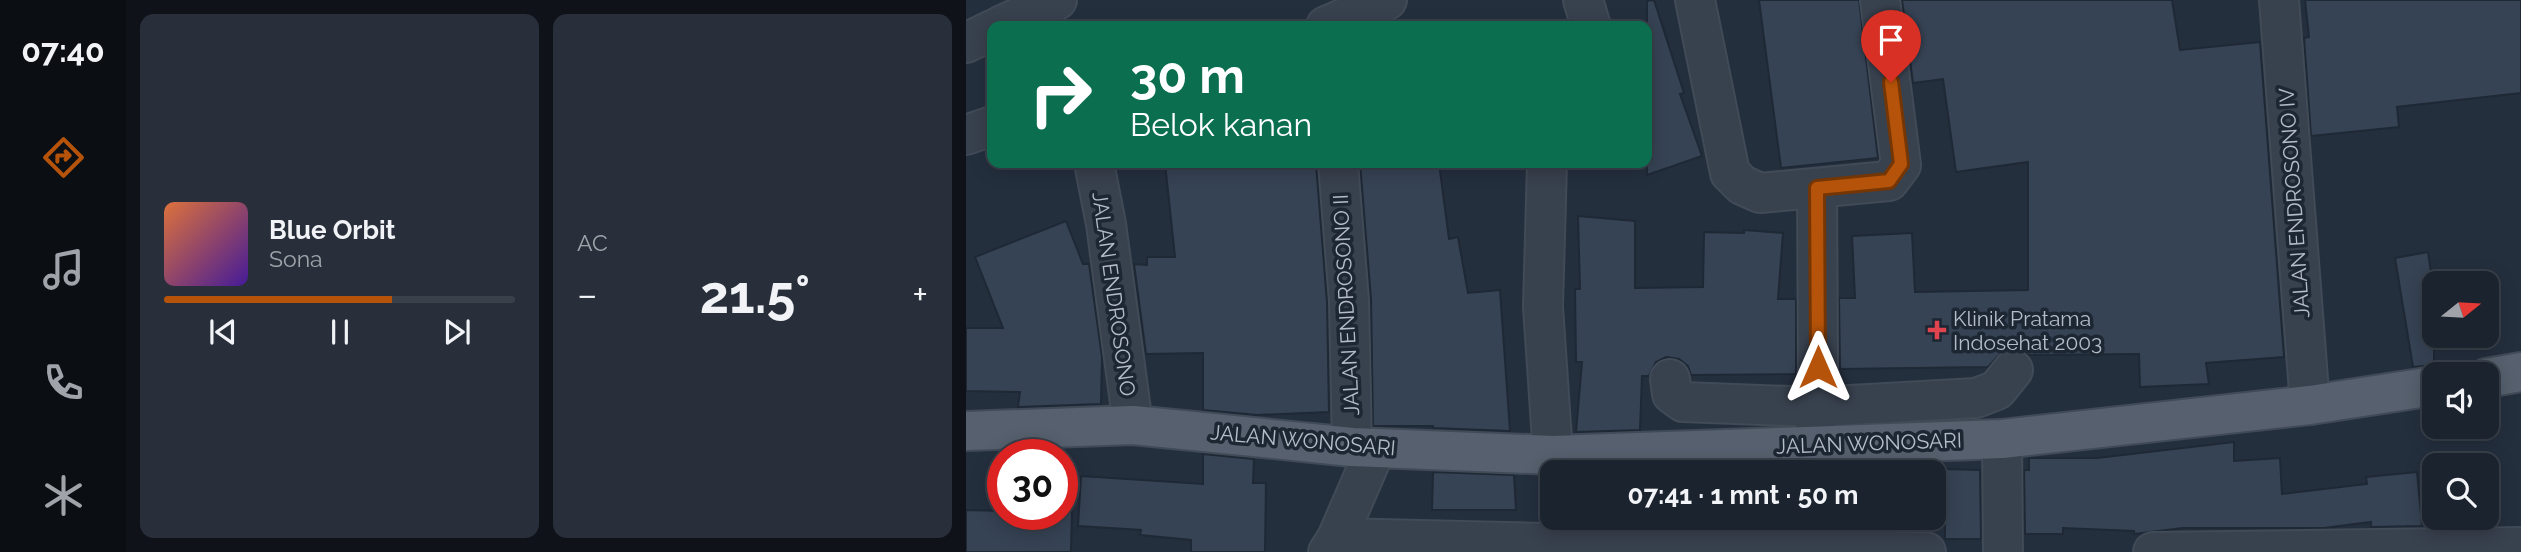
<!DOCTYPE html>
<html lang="id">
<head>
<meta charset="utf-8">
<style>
	:root { --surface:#1b232e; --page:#282f3a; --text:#f1f3f6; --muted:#a0a4aa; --line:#39404a; --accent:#b45309 }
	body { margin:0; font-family:Raleway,sans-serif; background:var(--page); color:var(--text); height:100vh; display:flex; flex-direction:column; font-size:26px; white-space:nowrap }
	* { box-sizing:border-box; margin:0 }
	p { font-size:23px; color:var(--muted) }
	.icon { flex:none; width:38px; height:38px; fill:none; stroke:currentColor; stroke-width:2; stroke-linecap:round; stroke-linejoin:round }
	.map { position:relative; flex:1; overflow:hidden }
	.side { display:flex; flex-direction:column; gap:14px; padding:14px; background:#0f1319; width:840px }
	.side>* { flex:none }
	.guide { position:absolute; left:21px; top:21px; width:665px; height:147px; border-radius:14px; box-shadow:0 4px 18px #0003,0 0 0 2px var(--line); background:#0b6e4f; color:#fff; overflow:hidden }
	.needle { width:46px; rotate:72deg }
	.buttons { position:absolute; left:1456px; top:271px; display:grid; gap:14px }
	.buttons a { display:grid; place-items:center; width:77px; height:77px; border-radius:14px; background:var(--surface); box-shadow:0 4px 18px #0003,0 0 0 2px var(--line); font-size:35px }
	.speed { position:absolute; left:21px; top:439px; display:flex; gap:14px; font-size:35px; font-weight:700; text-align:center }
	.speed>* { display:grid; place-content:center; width:91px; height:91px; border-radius:50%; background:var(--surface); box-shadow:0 4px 18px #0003,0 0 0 2px var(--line); line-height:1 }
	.speed .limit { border:10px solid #d22; background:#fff; color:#111 }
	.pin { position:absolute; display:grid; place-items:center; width:60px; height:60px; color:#fff; margin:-72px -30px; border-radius:50% 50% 50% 0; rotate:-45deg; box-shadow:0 0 7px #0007 }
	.pin .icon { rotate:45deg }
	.me { position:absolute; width:77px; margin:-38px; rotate:0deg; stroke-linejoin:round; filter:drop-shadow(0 0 5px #0008) }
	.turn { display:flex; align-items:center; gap:24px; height:147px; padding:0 28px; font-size:32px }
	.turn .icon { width:91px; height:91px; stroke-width:2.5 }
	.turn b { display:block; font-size:49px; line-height:60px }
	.big { font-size:52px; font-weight:700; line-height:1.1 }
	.side .card { flex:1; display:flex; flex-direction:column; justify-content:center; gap:10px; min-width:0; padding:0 24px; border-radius:14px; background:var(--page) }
	.song { display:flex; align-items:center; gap:21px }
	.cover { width:84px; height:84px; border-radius:10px; background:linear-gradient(135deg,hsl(20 70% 55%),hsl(260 70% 35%)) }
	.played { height:7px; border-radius:4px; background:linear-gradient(90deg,var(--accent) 65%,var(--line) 65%) }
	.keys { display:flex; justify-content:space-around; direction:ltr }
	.heat { display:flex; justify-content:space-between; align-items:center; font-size:38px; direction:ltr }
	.side .tiles { flex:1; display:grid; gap:14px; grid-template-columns:repeat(2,1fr) }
	.trip { position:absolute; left:574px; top:460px; width:406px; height:70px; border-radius:14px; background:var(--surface); box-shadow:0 4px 18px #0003,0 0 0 2px var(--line); font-weight:700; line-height:70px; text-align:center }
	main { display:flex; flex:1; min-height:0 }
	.menu { display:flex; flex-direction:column; width:126px; justify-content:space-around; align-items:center; background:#0b0e12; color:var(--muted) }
	.menu .icon { width:49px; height:49px }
	.menu .current { color:var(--accent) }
	.menu b { font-size:32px; color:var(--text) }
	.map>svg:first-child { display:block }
	.building { fill:#364354; stroke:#1f2835; stroke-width:2 }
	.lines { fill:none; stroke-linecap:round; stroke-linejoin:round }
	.minor-casing { stroke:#414a57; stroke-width:42 }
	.major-casing { stroke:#414a57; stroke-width:42 }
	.minor { stroke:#38414e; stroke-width:38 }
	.major { stroke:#56606e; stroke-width:38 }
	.route-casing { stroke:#753606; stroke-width:18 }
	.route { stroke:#b45309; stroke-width:12 }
	.health-dot { fill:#e0444e; stroke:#1d2633; stroke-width:2.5 }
	.labels { text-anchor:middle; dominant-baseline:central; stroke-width:7; stroke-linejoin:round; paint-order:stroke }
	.street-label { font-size:21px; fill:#b4bcc9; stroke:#1d2633 }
	.poi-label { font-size:21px; fill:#b4bcc9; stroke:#1d2633; text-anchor:start }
</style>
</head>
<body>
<main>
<nav class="menu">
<b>07:40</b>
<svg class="icon current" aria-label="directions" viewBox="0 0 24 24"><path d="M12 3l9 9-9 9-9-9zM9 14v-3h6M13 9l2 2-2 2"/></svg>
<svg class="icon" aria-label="music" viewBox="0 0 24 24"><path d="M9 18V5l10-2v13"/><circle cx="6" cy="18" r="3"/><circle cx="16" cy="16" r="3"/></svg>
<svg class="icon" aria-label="phone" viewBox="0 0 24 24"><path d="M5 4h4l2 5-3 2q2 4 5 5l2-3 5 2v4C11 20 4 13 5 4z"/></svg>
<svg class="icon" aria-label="climate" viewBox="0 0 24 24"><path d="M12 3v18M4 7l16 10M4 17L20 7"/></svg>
</nav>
<section class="side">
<div class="tiles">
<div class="card">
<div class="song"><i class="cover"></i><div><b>Blue Orbit</b><p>Sona</p></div></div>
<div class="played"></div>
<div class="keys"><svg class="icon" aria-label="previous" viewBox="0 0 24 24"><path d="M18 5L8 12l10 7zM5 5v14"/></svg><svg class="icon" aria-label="pause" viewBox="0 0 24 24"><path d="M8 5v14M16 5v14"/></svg><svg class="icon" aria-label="next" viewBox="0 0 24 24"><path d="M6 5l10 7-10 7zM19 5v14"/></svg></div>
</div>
<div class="card"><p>AC</p>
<div class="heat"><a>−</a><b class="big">21.5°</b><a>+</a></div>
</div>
</div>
</section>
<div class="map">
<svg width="1555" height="552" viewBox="0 0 1555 552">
	<rect width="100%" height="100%" fill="#242f3e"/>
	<g class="building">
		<path d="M688,0L718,93L714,94L736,156L681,175V1Z"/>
		<path d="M793,0H893L912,158L815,168Z"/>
		<path d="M936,0H1206L1214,50L1294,42L1318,357L1240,363L1243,384L1174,387L1173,354L1062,355L1050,348L1038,350L1022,367L874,369L873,298H889L886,236L946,233L949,292L1062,290V162L990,172L977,79L947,83Z"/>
		<path d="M1339,0H1555V93L1431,107L1433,127L1345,136L1338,38L1343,37Z"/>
		<path d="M199,163H308V167L350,164L361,302L363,412L291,415L237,410V353L180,354L168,264L181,265V257H209Z"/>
		<path d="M394,163H473L483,239L492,237L502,293L534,290L544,431L467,428V426H407L405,299Z"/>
		<path d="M612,216L669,221V288L737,287L738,232L778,233V230L817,233L812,299H830V374L725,375L722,366L713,359L700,357L690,362L683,376H676L674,430L610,432L616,362H610L609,289H614Z"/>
		<path d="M100,221L117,264H123L136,357L135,404L52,407L54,392L0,391V328H37L9,257Z"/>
		<path d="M1462,252L1468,292V365L1447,367L1429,258Z"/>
		<path d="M1268,442V461L1314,458L1316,494L1401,484L1400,477L1451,472L1456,526L1405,527V522L1358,528H1217L1168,534V531L1097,528V534H1059L1058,470H1063V458H1131Z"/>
		<path d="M237,454L288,459L287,483H300L299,552H225V540L174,535L175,530L112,526L115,476L237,484Z"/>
		<path d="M979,469L1014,470L1015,539H979Z"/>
		<path d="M467,472L548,475L550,510H466Z"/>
		<path d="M0,510L37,511V514H96V512H106L105,552H0Z"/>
	</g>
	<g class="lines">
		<g class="minor-casing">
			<g id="minor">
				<path d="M617,0L625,26"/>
				<path d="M729,0L764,173L776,185L794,193L923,181L935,165L914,0"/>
				<path d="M1313,0L1344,405"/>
				<path d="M34,26L91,0"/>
				<path d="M360,26L421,0"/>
				<path d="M0,43L26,30"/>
				<path d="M0,135L26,126"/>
				<path d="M128,163L140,224L167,425"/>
				<path d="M372,163L383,301L386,447"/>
				<path d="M581,163L577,307L587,455"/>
				<path d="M704,379L706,394L717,402L849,407L1010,398L1031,390L1047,370"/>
				<path d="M849,431L852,367L851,188"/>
				<path d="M1036,439L1037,552"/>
				<path d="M371,538L960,552"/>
				<path d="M362,552L371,538L410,448"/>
				<path d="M1187,552L1555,547"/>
			</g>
		</g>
		<g class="major-casing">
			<g id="major">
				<path d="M1521,378L1555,372"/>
				<path d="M0,431L167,425L386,447L587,455L1036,439L1344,405L1468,386"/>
			</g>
		</g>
		<use href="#minor" class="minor"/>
		<use href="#major" class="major"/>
	</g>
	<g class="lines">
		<g class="route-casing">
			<path id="route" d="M852,367L851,188L923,181L935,164L925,82"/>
		</g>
		<use href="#route" class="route"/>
	</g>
	<path class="health-dot" d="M967.5 319.5h7v7h7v7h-7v7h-7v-7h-7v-7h7z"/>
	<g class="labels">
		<g class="street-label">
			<text transform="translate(1328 203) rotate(-94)">JALAN ENDROSONO IV</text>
			<text transform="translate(148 294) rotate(82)">JALAN ENDROSONO</text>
			<text transform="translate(380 305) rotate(-93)">JALAN ENDROSONO II</text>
			<text transform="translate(337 440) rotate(5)">JALAN WONOSARI</text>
			<text transform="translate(903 443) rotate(-2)">JALAN WONOSARI</text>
		</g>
		<g class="poi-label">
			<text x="987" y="318">Klinik Pratama<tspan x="987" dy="24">Indosehat 2003</tspan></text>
		</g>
	</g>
</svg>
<div class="buttons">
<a><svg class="needle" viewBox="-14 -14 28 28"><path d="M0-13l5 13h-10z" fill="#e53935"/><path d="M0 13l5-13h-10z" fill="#a0a4aa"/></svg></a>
<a><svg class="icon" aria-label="sound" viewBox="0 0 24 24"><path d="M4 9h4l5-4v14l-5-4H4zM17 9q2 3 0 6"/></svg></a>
<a><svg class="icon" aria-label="search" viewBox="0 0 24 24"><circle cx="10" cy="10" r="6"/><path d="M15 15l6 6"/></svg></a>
</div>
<div class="speed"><div class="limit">30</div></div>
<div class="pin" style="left:925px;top:82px;background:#d93025"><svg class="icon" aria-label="arrive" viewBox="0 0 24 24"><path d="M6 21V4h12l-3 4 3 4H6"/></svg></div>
<svg class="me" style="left:852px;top:367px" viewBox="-20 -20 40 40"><path d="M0-17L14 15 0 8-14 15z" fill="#b45309" stroke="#fff" stroke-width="4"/></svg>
<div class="trip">07:41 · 1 mnt · 50 m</div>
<div class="guide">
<div class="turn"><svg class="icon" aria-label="right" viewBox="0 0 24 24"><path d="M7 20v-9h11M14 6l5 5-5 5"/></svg><div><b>30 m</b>Belok kanan</div></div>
</div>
</div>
</main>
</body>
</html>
